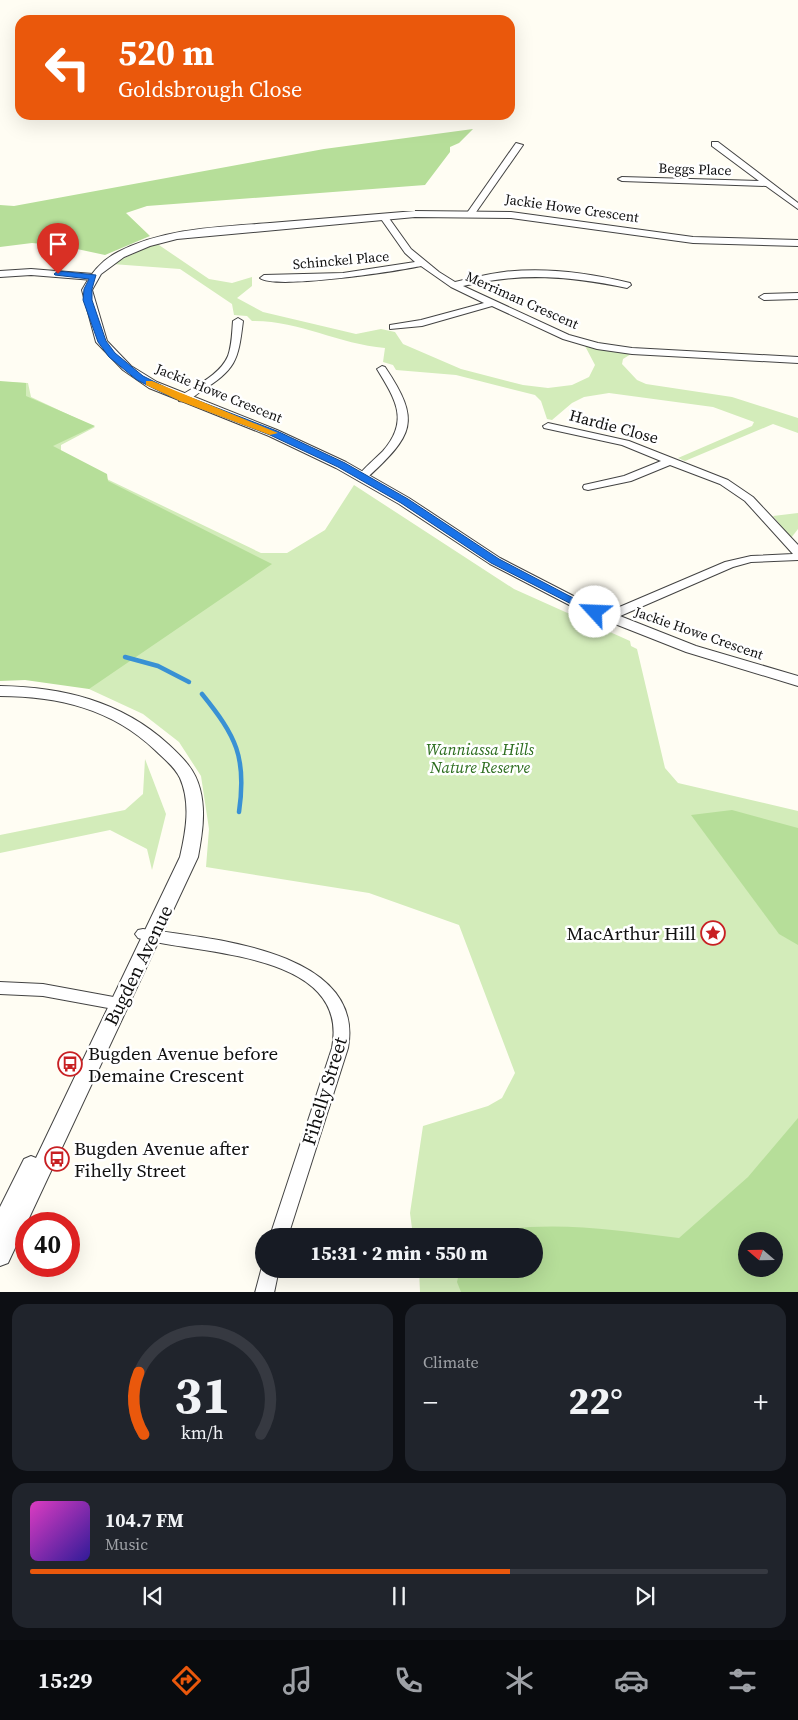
<!DOCTYPE html>
<html lang="en">
<head>
<meta charset="utf-8">
<style>
	:root { --surface:#171b24; --page:#20242c; --text:#f1f3f6; --muted:#9ea1a6; --line:#363941; --accent:#ea580c }
	body { margin:0; font-family:"Source Serif 4",serif; background:var(--page); color:var(--text); height:100vh; display:flex; flex-direction:column; font-size:19px; white-space:nowrap }
	* { box-sizing:border-box; margin:0 }
	p { font-size:16px; color:var(--muted) }
	.icon { flex:none; width:28px; height:28px; fill:none; stroke:currentColor; stroke-width:2; stroke-linecap:round; stroke-linejoin:round }
	.map { position:relative; height:1292px; overflow:hidden }
	.sheet { display:flex; flex-direction:column; gap:12px; padding:12px; background:#0d0f14; flex:1 }
	.sheet>* { flex:none }
	.hud { position:absolute; left:15px; top:15px; width:500px; height:105px; border-radius:15px; box-shadow:0 5px 20px #0002; background:#ea580c; color:#fff; overflow:hidden }
	.needle { width:32px; rotate:290deg }
	.buttons { position:absolute; left:738px; top:1232px; display:grid; gap:10px }
	.buttons a { display:grid; place-items:center; width:45px; height:45px; border-radius:50%; background:var(--surface); box-shadow:0 5px 20px #0002; font-size:25px }
	.speed { position:absolute; left:15px; top:1212px; display:flex; gap:10px; font-size:25px; font-weight:700; text-align:center }
	.speed>* { display:grid; place-content:center; width:65px; height:65px; border-radius:50%; background:var(--surface); box-shadow:0 5px 20px #0002; line-height:1 }
	.speed .limit { border:8px solid #d22; background:#fff; color:#111 }
	.pin { position:absolute; display:grid; place-items:center; width:42px; height:42px; color:#fff; margin:-51px -21px; border-radius:50% 50% 50% 0; rotate:-45deg; box-shadow:0 0 5px #0007 }
	.pin .icon { rotate:45deg }
	.me { position:absolute; width:55px; margin:-28px; rotate:295deg; stroke-linejoin:round; filter:drop-shadow(0 0 4px #0008) }
	.turn { display:flex; align-items:center; gap:18px; height:105px; padding:0 20px; font-size:22px }
	.turn .icon { width:65px; height:65px; stroke-width:2.5 }
	.turn b { display:block; font-size:35px; line-height:42px }
	.big { font-size:38px; font-weight:800; line-height:1.1 }
	.sheet .tile { flex:1; display:flex; flex-direction:column; justify-content:center; gap:8px; min-width:0; padding:0 18px; border-radius:15px; background:var(--page) }
	.sheet .dial { align-items:center; gap:0 }
	.dial svg { height:130px; overflow:visible; fill:none; stroke:var(--line); stroke-width:7; stroke-linecap:round; text-anchor:middle }
	.dial text { fill:var(--text); stroke:none }
	.song { display:flex; align-items:center; gap:15px }
	.cover { width:60px; height:60px; border-radius:8px; background:linear-gradient(135deg,hsl(310 70% 55%),hsl(250 70% 35%)) }
	.played { height:5px; border-radius:2px; background:linear-gradient(90deg,var(--accent) 65%,var(--line) 65%) }
	.keys { display:flex; justify-content:space-around; direction:ltr }
	.heat { display:flex; justify-content:space-between; align-items:center; font-size:28px; direction:ltr }
	.sheet .tiles { flex:1; display:grid; gap:12px; grid-template-columns:1fr 1fr }
	.tile:last-child { grid-column:span 2 }
	.trip { position:absolute; left:255px; top:1228px; width:288px; height:50px; border-radius:25px; background:var(--surface); box-shadow:0 5px 20px #0002; font-weight:800; line-height:50px; text-align:center }
	.tabs { display:flex; height:80px; justify-content:space-around; align-items:center; background:#090b0e; color:var(--muted) }
	.tabs .icon { width:35px; height:35px }
	.tabs .active { color:var(--accent) }
	.tabs b { font-size:22px; color:var(--text) }
	.map>svg:first-child { display:block }
	.green { fill:#d3ecba; fill-rule:evenodd }
	.forest { fill:#b6de99; fill-rule:evenodd }
	.lines { fill:none; stroke-linecap:round; stroke-linejoin:round }
	.stream { stroke:#3991d4; stroke-width:4.5 }
	.minor-casing { stroke:#434343; stroke-width:2 }
	.tertiary-casing { stroke:#434343; stroke-width:2 }
	.minor { fill:#fff; fill-rule:evenodd }
	.tertiary { fill:#fff; fill-rule:evenodd }
	.route { fill:#1a73e8; stroke:#114b97 }
	.slow { fill:#f59e0b }
	.labels { text-anchor:middle; dominant-baseline:central; stroke-width:5; stroke-linejoin:round; paint-order:stroke }
	.far-street-label { font-size:14px; fill:#101010; stroke:#fff }
	.street-label { font-size:16px; fill:#101010; stroke:#fff }
	.park-label { font-size:16px; font-style:italic; fill:#2a6c1c; stroke:#fff }
	.near-poi-label { font-size:19px; fill:#101010; stroke:#fff; text-anchor:start }
	.near-street-label { font-size:19px; fill:#101010; stroke:#fff }
</style>
</head>
<body>
<div class="map">
<svg width="798" height="1293" viewBox="0 0 798 1293">
	<rect width="100%" height="100%" fill="#fffdf3"/>
	<g class="green">
		<path d="M156,243L209,279L232,283L252,277V286L237,298L263,312L356,334L381,329L395,332L403,344L461,369L523,385L548,388L572,385L589,377L595,365L585,346L631,354L623,359L622,364L637,380L646,384L732,397L798,418V433L773,424L685,461L678,458L752,426L754,422L713,407L609,393L584,397L572,403L552,420L547,419L541,401L535,395L456,375L396,370L393,365L383,362L385,348C338,344 298,320 252,321L247,316L234,315L232,304L180,269L112,264Z"/>
		<path d="M0,382L28,383L31,397L95,427L61,445V457L261,553H287L325,530L354,485L514,589L630,641L631,646L637,649L665,768L678,783L798,811V1292H420L419,1269H534V1236H413L410,1213L423,1126L488,1106L502,1098L515,1073L459,925L369,893L206,867L209,829L201,776L179,742L143,714L89,689ZM746,1241H774V1269H746Z"/>
		<path d="M798,513V529L791,538L773,516Z"/>
		<path d="M145,759L166,814L152,870L147,849L110,830L0,853V835L125,810L143,794Z"/>
	</g>
	<g class="forest">
		<path d="M473,129L459,143L450,147V152L425,185L147,206L126,213L150,236L105,255L63,246L32,243L0,247V205L14,206L324,149Z"/>
		<path d="M0,381L26,383V396L95,426L53,446L107,474L108,481L272,564L89,689L25,680L0,681Z"/>
		<path d="M732,810L798,828V945L779,934L691,815Z"/>
		<path d="M798,1118V1292H461L457,1282L460,1269H534V1236H472C543,1218 608,1230 679,1238L748,1177ZM746,1241H774V1269H746Z"/>
	</g>
	<g class="lines">
		<g class="stream">
			<path d="M125,657L158,666L189,682"/>
			<path d="M202,694C236,736 247,757 239,812"/>
		</g>
		<g class="minor-casing">
			<g id="minor">
				<path d="M712,142H718L798,203V209L766,186L622,181L618,179L622,177L759,181L712,146Z"/>
				<path d="M516,143L523,145L474,215H468L467,213Z"/>
				<path d="M380,214H386L411,249L439,272L455,282C472,278 488,274 504,272C546,267 589,273 630,283L631,285L627,288C569,276 521,272 463,286L569,335L598,343L632,348L798,357V363L632,354L597,349L563,339L492,306L422,326L390,329V325L421,320L484,303L451,287L421,266C397,271 275,290 260,278L264,275L343,273L415,262L405,253L379,216Z"/>
				<path d="M31,269L93,274L97,277L93,280L31,275L0,277V271Z"/>
				<path d="M798,293V299L764,300L759,297L764,294Z"/>
				<path d="M238,318L243,321C238,362 236,369 200,392C194,396 188,403 179,401V397C195,386 220,375 228,356C232,345 232,333 233,321Z"/>
				<path d="M382,366L385,367C422,422 413,435 367,478L363,479L358,476C365,467 375,459 383,451C410,420 395,399 377,369Z"/>
				<path d="M548,423L629,441L728,480L753,497L798,545V560L751,562L733,567L611,620H603L601,617L603,614L725,562L751,556L793,554L745,501L720,484L670,465L631,481L588,490L584,489L583,487L584,485L624,476L661,461L622,445L544,428L543,426Z"/>
				<path d="M143,929C208,938 366,950 348,1048L288,1236H270L332,1048C351,950 195,955 138,938L135,934L138,930Z"/>
				<path d="M0,982L43,984L119,998L125,1000L127,1004L125,1008L119,1010L43,996L0,994Z"/>
				<path d="M263,1263L264,1269H279L274,1293H255Z"/>
			</g>
		</g>
		<g class="tertiary-casing">
			<g id="tertiary">
				<path d="M415,211L511,212L693,237L798,240V246L693,243L511,218L415,217L177,239L150,246L124,257L101,274L92,290L107,341L131,366L157,382L277,430L346,462L409,498L500,558L587,603L696,646L798,676V686L686,652L577,609L490,564L399,504L336,468L269,436L149,388L123,370L96,342L82,290C91,274 100,261 118,252C164,228 219,227 270,223C319,219 367,215 415,211Z"/>
				<path d="M0,686C62,687 121,701 168,744C183,758 195,769 200,789C206,812 202,835 198,857L8,1263L0,1266V1207L24,1159L31,1156L36,1158L180,857C186,831 191,803 180,778C174,766 164,759 155,750C112,709 58,696 0,696Z"/>
			</g>
		</g>
		<use href="#minor" class="minor"/>
		<use href="#tertiary" class="tertiary"/>
	</g>
	<path class="route" d="M58,271L96,275L92,289V300L106,341L115,353L143,376L173,391L277,431L345,463L408,499L499,559L600,612L595,615L591,614L491,563L401,503L338,467L270,435L167,395L137,380L109,357L98,342L83,300L84,289L89,279L55,275L54,274Z"/>
	<path class="slow" d="M146,381H152L278,433L270,435L180,401L146,385Z"/>
	<defs>
		<g id="sight-ring" transform="scale(1.25)"><circle r="9.5" fill="#fff" stroke="#c82023" stroke-width="1.5"/><path d="M0-6L1.8-2.2L6-1.7L2.9 1.2L3.7 5.4L0 3.3L-3.7 5.4L-2.9 1.2L-6-1.7L-1.8-2.2Z" fill="#c82023"/></g>
		<g id="bus-ring" transform="scale(1.25)"><circle r="9.5" fill="#fff" stroke="#c82023" stroke-width="1.5"/><path d="M-5-6H5V4H4V6H2V4H-2V6H-4V4H-5ZM-3.5-4V0h7V-4ZM-3.5 1.2v1.5H-2V1.2ZM2 1.2v1.5H3.5V1.2Z" fill="#c82023"/></g>
	</defs>
	<g fill-rule="evenodd">
		<use href="#sight-ring" x="713" y="933"/>
		<use href="#bus-ring" x="70" y="1064"/>
		<use href="#bus-ring" x="57" y="1159"/>
	</g>
	<g class="labels">
		<g class="far-street-label">
			<text transform="translate(695 169) rotate(2)">Beggs Place</text>
			<text transform="translate(572 208) rotate(8)">Jackie Howe Crescent</text>
			<text transform="translate(341 260) rotate(-5)">Schinckel Place</text>
			<text transform="translate(522 300) rotate(24)">Merriman Crescent</text>
			<text transform="translate(219 393) rotate(22)">Jackie Howe Crescent</text>
			<text transform="translate(699 633) rotate(19)">Jackie Howe Crescent</text>
		</g>
		<g class="street-label">
			<text transform="translate(614 426) rotate(15)">Hardie Close</text>
		</g>
		<g class="park-label">
			<text x="480" y="749">Wanniassa Hills<tspan x="480" dy="18">Nature Reserve</tspan></text>
		</g>
		<g class="near-poi-label">
			<text x="696" y="933" text-anchor="end">MacArthur Hill</text>
			<text x="88" y="1053">Bugden Avenue before<tspan x="88" dy="22">Demaine Crescent</tspan></text>
			<text x="74" y="1148">Bugden Avenue after<tspan x="74" dy="22">Fihelly Street</tspan></text>
		</g>
		<g class="near-street-label">
			<text transform="translate(138 965) rotate(-64)">Bugden Avenue</text>
			<text transform="translate(324 1091) rotate(-73)">Fihelly Street</text>
		</g>
	</g>
</svg>
<div class="buttons">
<a><svg class="needle" viewBox="-14 -14 28 28"><path d="M0-13l5 13h-10z" fill="#e53935"/><path d="M0 13l5-13h-10z" fill="#9ea1a6"/></svg></a>
</div>
<div class="speed"><div class="limit">40</div></div>
<div class="pin" style="left:58px;top:274px;background:#d93025"><svg class="icon" aria-label="arrive" viewBox="0 0 24 24"><path d="M6 21V4h12l-3 4 3 4H6"/></svg></div>
<svg class="me" style="left:595px;top:612px" viewBox="-20 -20 40 40"><circle r="19" fill="#fff"/><path d="M0-13L10 11 0 6-10 11z" fill="#1a73e8"/></svg>
<div class="trip">15:31 · 2 min · 550 m</div>
<div class="hud">
<div class="turn"><svg class="icon" aria-label="left" viewBox="0 0 24 24"><path d="M17 20v-9H6M10 6l-5 5 5 5"/></svg><div><b>520 m</b>Goldsbrough Close</div></div>
</div>
</div>
<section class="sheet">
<div class="tiles">
<div class="tile dial"><svg viewBox="0 0 100 80">
<path d="M14 69A42 42 0 1 1 86 69"/>
<path d="M14 69A42 42 0 0 1 11 31" stroke="#ea580c"/>
<text x="50" y="56" font-size="32" font-weight="700">31</text>
<text x="50" y="72" font-size="11">km/h</text>
</svg></div>
<div class="tile"><p>Climate</p>
<div class="heat"><a>−</a><b class="big">22°</b><a>+</a></div>
</div>
<div class="tile">
<div class="song"><i class="cover"></i><div><b>104.7 FM</b><p>Music</p></div></div>
<div class="played"></div>
<div class="keys"><svg class="icon" aria-label="previous" viewBox="0 0 24 24"><path d="M18 5L8 12l10 7zM5 5v14"/></svg><svg class="icon" aria-label="pause" viewBox="0 0 24 24"><path d="M8 5v14M16 5v14"/></svg><svg class="icon" aria-label="next" viewBox="0 0 24 24"><path d="M6 5l10 7-10 7zM19 5v14"/></svg></div>
</div>
</div>
</section>
<nav class="tabs">
<b>15:29</b>
<svg class="icon active" aria-label="directions" viewBox="0 0 24 24"><path d="M12 3l9 9-9 9-9-9zM9 14v-3h6M13 9l2 2-2 2"/></svg>
<svg class="icon" aria-label="music" viewBox="0 0 24 24"><path d="M9 18V5l10-2v13"/><circle cx="6" cy="18" r="3"/><circle cx="16" cy="16" r="3"/></svg>
<svg class="icon" aria-label="phone" viewBox="0 0 24 24"><path d="M5 4h4l2 5-3 2q2 4 5 5l2-3 5 2v4C11 20 4 13 5 4z"/></svg>
<svg class="icon" aria-label="climate" viewBox="0 0 24 24"><path d="M12 3v18M4 7l16 10M4 17L20 7"/></svg>
<svg class="icon" aria-label="car" viewBox="0 0 24 24"><path d="M5 17H2v-5l4-1 3-4h7l3 4 3 1v5h-3M9 17h6M6 11h13"/><circle cx="7" cy="17" r="2"/><circle cx="17" cy="17" r="2"/></svg>
<svg class="icon" aria-label="filters" viewBox="0 0 24 24"><path d="M4 7h16M4 17h16"/><circle cx="9" cy="7" r="2"/><circle cx="15" cy="17" r="2"/></svg>
</nav>
</body>
</html>
